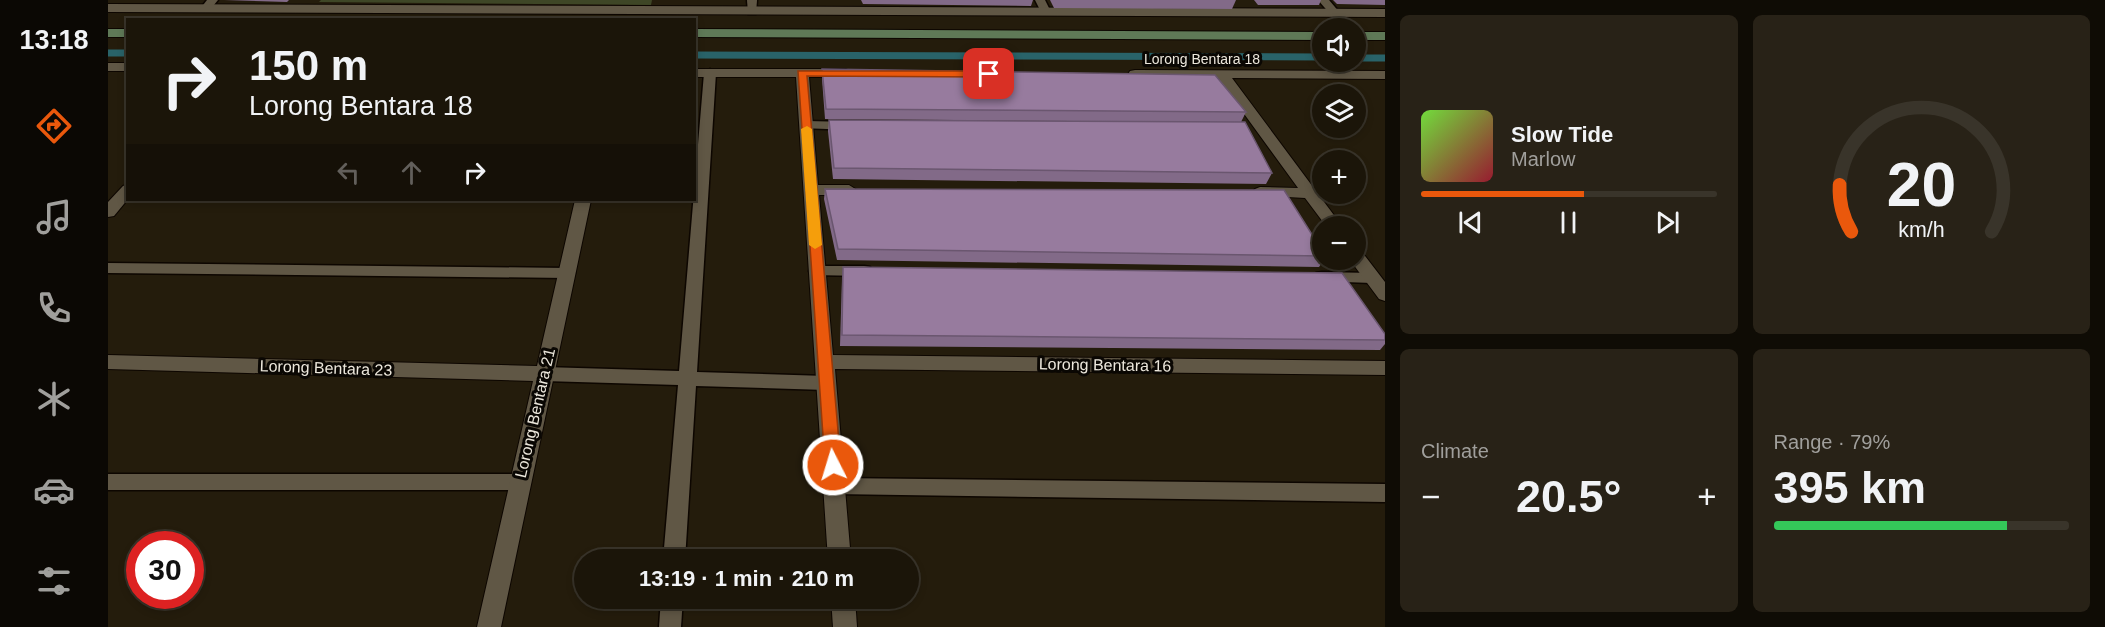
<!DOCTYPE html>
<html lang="en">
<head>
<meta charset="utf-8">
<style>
	:root { --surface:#1b1509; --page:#282217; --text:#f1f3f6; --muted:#a09f9c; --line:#39342a; --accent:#ea580c }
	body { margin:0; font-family:Arial,sans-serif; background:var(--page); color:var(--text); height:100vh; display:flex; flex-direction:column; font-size:22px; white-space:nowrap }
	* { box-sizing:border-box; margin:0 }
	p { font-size:20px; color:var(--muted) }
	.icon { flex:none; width:33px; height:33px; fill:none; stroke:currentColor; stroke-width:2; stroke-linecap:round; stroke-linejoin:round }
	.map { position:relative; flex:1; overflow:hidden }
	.drawer { display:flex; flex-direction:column; gap:15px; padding:15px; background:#0f0c05; width:720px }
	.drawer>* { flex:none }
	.top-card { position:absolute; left:18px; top:18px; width:570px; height:183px; border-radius:0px; box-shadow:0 3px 9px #0003,0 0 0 2px var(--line); background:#1b1509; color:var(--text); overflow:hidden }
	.buttons { position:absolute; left:1204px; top:18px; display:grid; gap:12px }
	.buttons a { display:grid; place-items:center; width:54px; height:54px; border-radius:50%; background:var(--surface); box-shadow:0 3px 9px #0003,0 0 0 2px var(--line); font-size:30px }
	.speed { position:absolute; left:18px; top:531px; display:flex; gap:12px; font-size:30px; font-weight:700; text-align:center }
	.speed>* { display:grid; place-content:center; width:78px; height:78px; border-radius:50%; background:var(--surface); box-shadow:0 3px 9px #0003,0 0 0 2px var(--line); line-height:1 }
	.speed .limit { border:9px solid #d22; background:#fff; color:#111 }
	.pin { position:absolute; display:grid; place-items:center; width:51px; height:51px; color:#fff; margin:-26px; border-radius:12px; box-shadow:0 3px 9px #0006 }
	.me { position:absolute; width:66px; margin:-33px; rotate:355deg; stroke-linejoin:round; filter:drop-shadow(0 0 4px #0008) }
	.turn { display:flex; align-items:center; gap:21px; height:126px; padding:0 24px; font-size:27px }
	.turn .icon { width:78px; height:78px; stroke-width:2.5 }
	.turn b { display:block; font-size:42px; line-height:51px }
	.lanes { display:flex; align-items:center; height:57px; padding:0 24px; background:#0003; justify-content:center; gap:30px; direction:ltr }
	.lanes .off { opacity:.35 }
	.big { font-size:45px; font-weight:600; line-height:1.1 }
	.drawer .widget { flex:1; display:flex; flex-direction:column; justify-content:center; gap:9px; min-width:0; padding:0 21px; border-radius:9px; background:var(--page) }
	.drawer .dial { align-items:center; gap:0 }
	.dial svg { height:156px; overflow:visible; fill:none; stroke:var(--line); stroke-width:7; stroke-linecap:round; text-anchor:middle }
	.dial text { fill:var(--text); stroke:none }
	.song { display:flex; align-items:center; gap:18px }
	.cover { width:72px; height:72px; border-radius:9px; background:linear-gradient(135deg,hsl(100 70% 55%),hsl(350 70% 35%)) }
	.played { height:6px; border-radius:3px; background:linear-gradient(90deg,var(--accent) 55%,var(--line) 55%) }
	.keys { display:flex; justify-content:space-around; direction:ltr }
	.heat { display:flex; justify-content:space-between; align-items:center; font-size:33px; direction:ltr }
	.charge { height:9px; border-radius:4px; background:linear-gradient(90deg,#34c759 79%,var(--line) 0) }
	.drawer .tiles { flex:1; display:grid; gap:15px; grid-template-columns:repeat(2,1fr) }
	.trip { position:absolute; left:466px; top:549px; width:345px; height:60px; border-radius:30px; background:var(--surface); box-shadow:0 3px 9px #0003,0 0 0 2px var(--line); font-weight:600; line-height:60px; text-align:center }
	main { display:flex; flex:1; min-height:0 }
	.dock { display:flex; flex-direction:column; width:108px; justify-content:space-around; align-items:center; background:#0b0804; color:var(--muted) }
	.dock .icon { width:42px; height:42px }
	.dock .on { color:var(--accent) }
	.dock b { font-size:27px; color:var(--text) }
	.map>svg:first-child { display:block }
	.green { fill:#3e4626 }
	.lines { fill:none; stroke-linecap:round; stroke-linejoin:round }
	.stream { stroke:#296369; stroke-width:7 }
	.lane-casing { stroke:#0d0600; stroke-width:3 }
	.street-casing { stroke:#0d0600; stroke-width:2 }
	.secondary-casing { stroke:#0d0600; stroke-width:2 }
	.lane { fill:#605745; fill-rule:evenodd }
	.street { fill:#605745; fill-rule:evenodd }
	.secondary { fill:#5f7957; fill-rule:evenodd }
	.wall { fill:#826a88 }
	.building { fill:#977b9e; stroke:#6a566f; stroke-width:1.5 }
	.route { fill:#ea580c; stroke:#983908; stroke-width:1.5 }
	.slow { fill:#f59e0b }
	.labels { text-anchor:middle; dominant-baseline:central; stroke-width:6; stroke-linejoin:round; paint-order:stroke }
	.far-street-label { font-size:14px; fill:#ece7dc; stroke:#0a0703 }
	.street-label { font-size:16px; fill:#ece7dc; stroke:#0a0703 }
</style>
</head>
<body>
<main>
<nav class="dock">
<b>13:18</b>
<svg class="icon on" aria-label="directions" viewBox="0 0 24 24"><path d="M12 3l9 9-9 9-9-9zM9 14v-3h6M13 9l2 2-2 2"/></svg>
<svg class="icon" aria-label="music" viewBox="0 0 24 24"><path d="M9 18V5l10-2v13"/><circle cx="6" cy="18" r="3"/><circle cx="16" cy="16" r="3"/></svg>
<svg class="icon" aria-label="phone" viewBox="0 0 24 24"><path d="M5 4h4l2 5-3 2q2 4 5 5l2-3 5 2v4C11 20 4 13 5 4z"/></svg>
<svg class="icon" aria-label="climate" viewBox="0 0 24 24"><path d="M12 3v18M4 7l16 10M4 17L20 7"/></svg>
<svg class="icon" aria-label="car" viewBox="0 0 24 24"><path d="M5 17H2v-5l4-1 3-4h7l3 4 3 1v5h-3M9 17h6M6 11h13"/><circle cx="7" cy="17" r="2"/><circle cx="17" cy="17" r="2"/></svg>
<svg class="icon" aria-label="filters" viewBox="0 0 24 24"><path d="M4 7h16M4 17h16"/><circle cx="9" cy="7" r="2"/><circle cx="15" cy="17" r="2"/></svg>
</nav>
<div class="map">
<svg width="1277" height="627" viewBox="0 0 1277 627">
	<rect width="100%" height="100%" fill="#241c0c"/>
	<path class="green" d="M213,0H544L543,5L211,2Z"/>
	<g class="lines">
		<g class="stream">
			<path d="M0,53H20"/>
			<path d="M586,55L1215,57"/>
			<path d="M1248,58H1277"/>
		</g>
		<g class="lane-casing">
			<g id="lane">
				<path d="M99,0H110L101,11H93L92,9Z"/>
				<path d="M639,0H649L648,14H640Z"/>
				<path d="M927,0H937L943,12L942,14H934Z"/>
				<path d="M1210,0H1221L1232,13L1231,15H1223Z"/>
				<path d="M602,69L608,73L589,372L718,376L724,378L727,383L724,388L718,390L588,386L577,560H555L570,385L436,381L430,379L427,374L430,369L436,367L571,371L596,73Z"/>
				<path d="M698,121L744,122L750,126L744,130L693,128L692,125L693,122Z"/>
				<path d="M0,263L459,268L465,269L467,273L465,277L459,278L0,273Z"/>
				<path d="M709,266H756L762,267L764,271L762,275L756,276L703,275L701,271L703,267Z"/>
				<path d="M1214,272L1264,273L1270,274L1272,278L1270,282L1264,283L1208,281L1206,277L1208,273Z"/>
				<path d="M0,474H412L419,476L422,482L419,488L412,490H0Z"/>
				<path d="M726,478L1277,484V502L726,494L719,492L716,486L719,480Z"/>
				<path d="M553,598H575L573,627H551Z"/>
			</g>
		</g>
		<g class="street-casing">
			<g id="street">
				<path d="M0,4L1277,9V17L0,12Z"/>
				<rect x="0" y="63" width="20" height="8"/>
				<path d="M586,69H738L745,73L738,77H701L710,185H741L749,190L741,195H711L725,355L1277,361V375L727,369L743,560H720L688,77H586Z"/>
				<path d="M1027,70L1277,71V79L1124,78L1234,226H1218L1197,198L1147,195L1144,192L1147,189L1152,187L1190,188L1110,78L1022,77L1020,74L1022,71Z"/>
				<path d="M20,184V199L6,216L0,217V202L15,186Z"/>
				<path d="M467,200H483L393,627H369L425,381L0,369V355L429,366Z"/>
				<path d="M1248,250L1254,252L1277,282V301L1271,299L1242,260H1248Z"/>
				<path d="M723,598H747L749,627H725Z"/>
			</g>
		</g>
		<g class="secondary-casing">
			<g id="secondary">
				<rect x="0" y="29" width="20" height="8"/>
				<path d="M586,29L1215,32V40L586,37Z"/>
				<rect x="1248" y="32" width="29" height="8"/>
			</g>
		</g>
		<use href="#lane" class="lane"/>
		<use href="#street" class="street"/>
		<use href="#secondary" class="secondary"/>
	</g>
	<g class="wall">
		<path d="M116,0H181L179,2Z"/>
		<path d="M753,0H925L923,6L755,4Z"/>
		<path d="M942,0H1128L1124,9L946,8Z"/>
		<path d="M1146,0H1213L1211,5H1150Z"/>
		<path d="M1225,0H1277V5L1229,4Z"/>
		<path d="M714,69L1138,112L1133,122L1164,173L1158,184L725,179L720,131L721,120L969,121L717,119L714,79Z"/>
		<path d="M717,189L1215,252V260H1216L1211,267L729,260L716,199Z"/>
		<path d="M735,267L1277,334V344L1272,350L732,346L734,278Z"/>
	</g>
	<g class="building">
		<path d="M714,69L1107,75L1138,112L718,109Z"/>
		<path d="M721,120L1137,122L1164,173L726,168Z"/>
		<path d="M717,189L1176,190L1215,252V256L730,249Z"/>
		<path d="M735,267L1234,273L1277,334V340L734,335Z"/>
	</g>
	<path class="route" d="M690,71H881L886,74L881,77L699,76L733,465L730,470L725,472L719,470L717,465Z"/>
	<path class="slow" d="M699,126L704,129L714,245L707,249L701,245L693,129Z"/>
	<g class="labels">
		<g class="far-street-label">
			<text x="1094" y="59">Lorong Bentara 18</text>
		</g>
		<g class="street-label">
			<text transform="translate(997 365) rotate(1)">Lorong Bentara 16</text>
			<text transform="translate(218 368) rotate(2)">Lorong Bentara 23</text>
			<text transform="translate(427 413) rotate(-77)">Lorong Bentara 21</text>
		</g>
	</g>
</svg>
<div class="buttons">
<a><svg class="icon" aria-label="sound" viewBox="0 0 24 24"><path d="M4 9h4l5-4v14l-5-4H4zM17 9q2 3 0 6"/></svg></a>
<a><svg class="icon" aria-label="layers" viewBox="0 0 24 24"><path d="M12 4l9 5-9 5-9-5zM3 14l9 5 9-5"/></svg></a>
<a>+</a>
<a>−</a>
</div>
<div class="speed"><div class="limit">30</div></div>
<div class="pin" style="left:881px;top:74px;background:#d93025"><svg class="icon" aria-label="arrive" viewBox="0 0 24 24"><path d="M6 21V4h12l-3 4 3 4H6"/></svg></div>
<svg class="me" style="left:725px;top:465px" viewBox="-20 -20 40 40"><circle r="17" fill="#ea580c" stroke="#fff" stroke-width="3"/><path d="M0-11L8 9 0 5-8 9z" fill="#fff"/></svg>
<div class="trip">13:19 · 1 min · 210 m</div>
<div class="top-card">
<div class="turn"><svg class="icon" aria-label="right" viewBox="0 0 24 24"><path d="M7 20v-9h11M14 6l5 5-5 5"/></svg><div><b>150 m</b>Lorong Bentara 18</div></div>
<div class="lanes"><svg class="icon off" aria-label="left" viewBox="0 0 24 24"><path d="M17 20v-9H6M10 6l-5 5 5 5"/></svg><svg class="icon off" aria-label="ahead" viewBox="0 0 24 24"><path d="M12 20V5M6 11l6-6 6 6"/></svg><svg class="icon" aria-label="right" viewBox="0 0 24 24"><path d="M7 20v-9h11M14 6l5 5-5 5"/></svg></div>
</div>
</div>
<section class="drawer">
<div class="tiles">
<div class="widget">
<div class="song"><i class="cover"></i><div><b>Slow Tide</b><p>Marlow</p></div></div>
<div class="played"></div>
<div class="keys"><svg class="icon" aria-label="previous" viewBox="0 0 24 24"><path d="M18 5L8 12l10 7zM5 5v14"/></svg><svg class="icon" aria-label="pause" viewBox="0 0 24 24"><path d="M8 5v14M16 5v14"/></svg><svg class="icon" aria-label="next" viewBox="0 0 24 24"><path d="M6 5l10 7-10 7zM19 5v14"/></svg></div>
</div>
<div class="widget dial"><svg viewBox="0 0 100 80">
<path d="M14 69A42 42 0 1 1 86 69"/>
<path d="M14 69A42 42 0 0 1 8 45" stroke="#ea580c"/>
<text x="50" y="56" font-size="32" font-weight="700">20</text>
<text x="50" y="72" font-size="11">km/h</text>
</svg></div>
<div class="widget"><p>Climate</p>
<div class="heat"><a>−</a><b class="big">20.5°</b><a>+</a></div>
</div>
<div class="widget"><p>Range · 79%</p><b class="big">395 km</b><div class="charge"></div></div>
</div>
</section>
</main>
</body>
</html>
